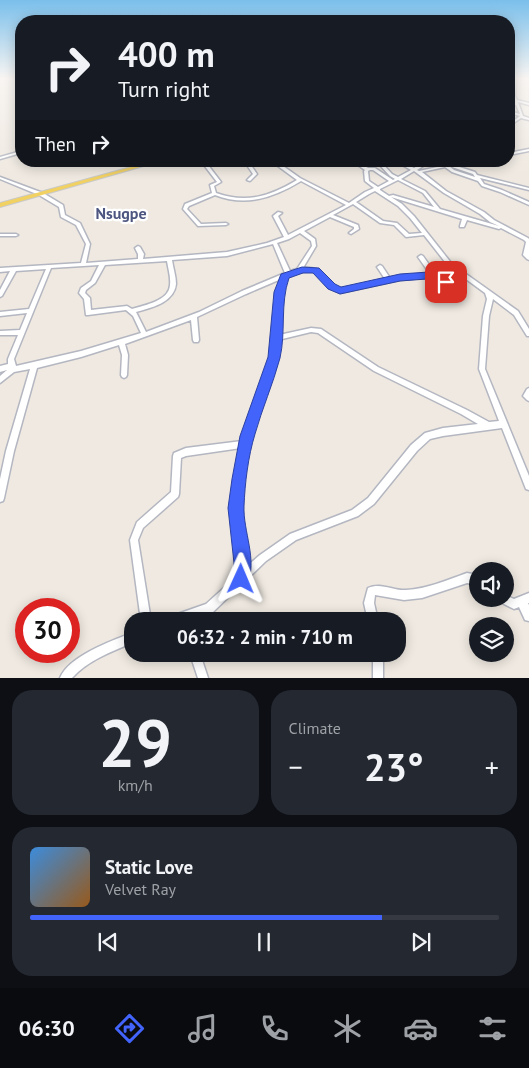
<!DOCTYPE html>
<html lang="en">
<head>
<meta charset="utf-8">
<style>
	:root { --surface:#171b24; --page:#242831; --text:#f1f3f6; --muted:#9ea1a6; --line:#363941; --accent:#4264fb }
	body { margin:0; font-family:"PT Sans",sans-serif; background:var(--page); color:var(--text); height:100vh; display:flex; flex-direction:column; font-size:19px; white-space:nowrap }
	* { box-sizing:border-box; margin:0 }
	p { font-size:16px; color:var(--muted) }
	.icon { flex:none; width:28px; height:28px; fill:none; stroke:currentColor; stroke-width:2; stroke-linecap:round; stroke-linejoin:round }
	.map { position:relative; height:678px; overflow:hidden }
	.side { display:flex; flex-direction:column; gap:12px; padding:12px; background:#0d0f14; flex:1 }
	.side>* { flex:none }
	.top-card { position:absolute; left:15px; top:15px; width:500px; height:152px; border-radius:20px; box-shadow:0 2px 12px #0003; background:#171b24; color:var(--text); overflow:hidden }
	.tools { position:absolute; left:469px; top:562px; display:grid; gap:10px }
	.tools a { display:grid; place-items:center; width:45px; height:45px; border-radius:50%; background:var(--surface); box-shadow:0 2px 12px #0003; font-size:25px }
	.speed { position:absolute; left:15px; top:598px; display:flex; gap:10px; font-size:25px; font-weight:700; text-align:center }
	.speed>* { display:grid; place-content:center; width:65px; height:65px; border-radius:50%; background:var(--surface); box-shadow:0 2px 12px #0003; line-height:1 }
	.speed .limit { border:8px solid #d22; background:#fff; color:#111 }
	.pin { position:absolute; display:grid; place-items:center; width:42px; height:42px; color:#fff; margin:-21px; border-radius:10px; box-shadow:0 2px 8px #0006 }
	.me { position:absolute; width:55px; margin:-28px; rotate:1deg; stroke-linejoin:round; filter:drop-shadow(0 0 4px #0008) }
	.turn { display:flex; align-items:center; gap:18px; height:105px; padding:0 20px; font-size:22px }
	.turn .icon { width:65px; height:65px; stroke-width:2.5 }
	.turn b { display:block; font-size:35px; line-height:42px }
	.then { display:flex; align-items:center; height:48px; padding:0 20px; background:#0003; gap:10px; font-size:19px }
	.big { font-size:38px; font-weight:800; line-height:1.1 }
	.side .tile { flex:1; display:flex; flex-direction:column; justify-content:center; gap:8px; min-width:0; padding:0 18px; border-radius:20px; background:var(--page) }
	.side .dial { align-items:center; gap:0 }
	.dial b { font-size:65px; line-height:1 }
	.song { display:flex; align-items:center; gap:15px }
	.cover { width:60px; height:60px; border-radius:8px; background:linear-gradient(135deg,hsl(210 70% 55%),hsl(30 70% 35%)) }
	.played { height:5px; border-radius:2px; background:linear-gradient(90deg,var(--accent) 75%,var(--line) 75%) }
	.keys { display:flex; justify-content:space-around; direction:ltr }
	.heat { display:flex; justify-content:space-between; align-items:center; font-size:28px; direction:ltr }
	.side .tiles { flex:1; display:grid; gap:12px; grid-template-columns:1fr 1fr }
	.tile:last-child { grid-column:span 2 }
	.trip { position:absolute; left:124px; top:612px; width:282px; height:50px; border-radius:20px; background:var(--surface); box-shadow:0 2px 12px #0003; font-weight:800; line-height:50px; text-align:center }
	.tabs { display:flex; height:80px; justify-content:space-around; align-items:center; background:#090b0e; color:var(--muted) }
	.tabs .icon { width:35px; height:35px }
	.tabs .selected { color:var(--accent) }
	.tabs b { font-size:22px; color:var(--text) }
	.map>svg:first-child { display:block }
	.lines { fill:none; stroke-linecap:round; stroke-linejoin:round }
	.minor-casing { stroke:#b4b7c1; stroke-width:3 }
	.major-casing { stroke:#c9c9c9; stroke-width:2 }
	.minor { fill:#fff; fill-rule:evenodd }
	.major { fill:#f2d163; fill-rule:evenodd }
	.route { fill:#4264fb; stroke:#2b41a3 }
	.labels { text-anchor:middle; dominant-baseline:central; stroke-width:4.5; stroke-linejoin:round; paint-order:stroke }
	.far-quarter-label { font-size:16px; font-weight:bold; fill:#4d5680; stroke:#fff }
</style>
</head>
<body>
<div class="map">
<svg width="529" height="678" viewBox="0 0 529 678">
	<rect width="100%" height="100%" fill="#efe9e1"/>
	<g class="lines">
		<g class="minor-casing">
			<g id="minor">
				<path d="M514,79H516L515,96L517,100L529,103V105L518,102L523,116L529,118V120L521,118L509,126V124L520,116L509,113V111L520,114L516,105L509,104V102L515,103L513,96Z"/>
				<path d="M529,149V151L509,155V153Z"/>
				<path d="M21,151V153L0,159V157Z"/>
				<path d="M208,161H213L208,165L221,182L214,186L216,193C247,204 270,196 297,180L271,161H276L300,178L349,203L365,192L374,188L365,181L364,171L365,170L352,161H357L368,168H375L393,180L395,179L390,176L376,161H380L392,174L398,177L411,170L395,161H400L414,168L426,161H431L417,170L419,171L442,166L444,164L446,165L450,164L475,172L477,175L529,188V190L480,178L484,184L502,190L529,202V205L500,192L482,186L478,181L452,172L445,167L422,172L446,191L484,212L494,220L528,238L529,239V260L527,259L523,255L526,242L524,240L501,228L499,229L467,220L464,227H460V226L462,219L391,197L402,204L414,216L452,264L518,311L529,329V336H527L514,315L493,299L489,316L485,369L529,476V490L526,489L502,428L443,436L430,439L417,451L374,504L358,516L296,540L266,561L213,612L186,621H168L169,617L206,604L237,576L238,563L232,508L235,479L241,448L186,456L181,458L179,494L178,497L143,528L138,540L151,621H141L130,540L137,522L171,492L173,456L174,453L186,448L242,441L271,357L276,292L281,279L246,294L197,317L199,340L198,342H194L193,340L191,320L125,344L128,355L127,375L126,377L124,378L122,377L121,375L122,355L119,345L81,357L37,368L14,451L4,498L3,501L0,502V479L6,451L30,369L14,372L0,383V376L7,370L0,372V366L8,364V359L18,335H0V331L20,330L27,313L0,316V312L29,309L46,269L16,271L2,296L0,297V290L10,271L0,272V268L81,263L86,244L76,225L61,217L59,207L39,195L0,179V177L43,193L63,205L65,215L80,223L90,244L86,263L138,259V254L135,248L138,246L140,247L144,254L143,259L227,252L267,243L284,237L273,216L278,212L282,213L278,216L288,235L346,205L301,181C273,198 246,207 215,195L189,206L187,209L201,224L226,223L228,224L226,225L198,226L183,209L185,204L212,193L210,185L217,182L204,165ZM449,166L473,174L475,177L454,170ZM370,170H373L389,181L378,187L369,181L368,171ZM414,171L444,193L480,214L490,222L499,226L440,209L425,191L401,179ZM398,180L423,193L434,207L393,195L389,196L380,190V189ZM375,191L398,206L410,218L422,233L409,234L397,223L383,221L356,202L369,194ZM353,204L380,223L394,225L406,237L424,235L449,267V270L446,272L435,273L423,256L421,255L418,257L430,274L400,276L390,278L382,266L380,265L377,267L385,279C377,281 345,290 339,288C322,284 329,266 303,268L316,246L315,239L304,231L330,217L354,227V229L349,233L351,234L359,229L358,225L333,215ZM300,233L311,241L312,246L297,269L290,271L277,243L289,239ZM273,244L285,273L242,291L199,312L146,332L136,312C150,308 174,303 176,284C176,276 173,268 172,260L227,256ZM167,261C168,268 171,277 170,285C169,301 145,305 132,309L127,306L91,310L90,298L85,293L86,290L95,283L105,265ZM99,265L91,281L81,288L79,293L84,299L86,315H88L126,310L133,316L141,333L81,351L16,366L14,359L51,268ZM309,271L314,272L329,288L340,293L400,280L432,277L434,278L441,276L444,287L435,296L438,298L449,289L450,288L446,276L449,275L455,271L485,293L487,299L483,316L479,369L499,421L489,422L467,410L378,367L321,329L311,328L279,335L282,292L288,276H291V275L302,272ZM311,332L318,333L374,371L461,414L478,424L443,428L425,433L411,445L368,498L352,510L290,534L260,555L247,566L240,508L243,479L251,436L277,357L278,340Z"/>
				<path d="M244,161H248L257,174L250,181L247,180L253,174Z"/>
				<path d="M0,234H16L18,235L16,236H0Z"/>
				<path d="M529,388V401L527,400L523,396L527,389Z"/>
				<path d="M467,573L478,575V585L467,583L422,598L404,600L375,595L374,603L378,621H368L364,603L368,588C381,582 393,591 406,590C427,589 447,580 467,573Z"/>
				<path d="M529,593V603H528L529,605V621L525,620L519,607L514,609L500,602L498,599H505V595L514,599Z"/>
				<path d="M132,633V643C111,652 88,660 72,678H60C69,656 111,641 132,633Z"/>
				<path d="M190,654H200L208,678H198Z"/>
				<rect x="373" y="654" width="10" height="24"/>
			</g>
		</g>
		<g class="major-casing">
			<path id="major" d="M153,161H161L0,207V203Z"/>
		</g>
		<use href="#minor" class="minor"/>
		<use href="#major" class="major"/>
	</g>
	<linearGradient id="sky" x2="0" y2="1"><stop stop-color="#7abfeb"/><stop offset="0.45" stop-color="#f8f5f2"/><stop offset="1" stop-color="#f8f5f2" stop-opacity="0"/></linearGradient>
	<rect width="529" height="174" fill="url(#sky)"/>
	<path class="route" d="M302,267L319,268L335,284L341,287L400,274L443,271L447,272L451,282L446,285L443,284L440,278L400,281L340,294L328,289L313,273H303L289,278C280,304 286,332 280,358C273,384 262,409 255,434C248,457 245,483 244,506C243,532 258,560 247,585L241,588L235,585L232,579L234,563L228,508L232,479L240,436L268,357L274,292L281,274Z"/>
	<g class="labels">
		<g class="far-quarter-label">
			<text x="121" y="213">Nsugpe</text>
		</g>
	</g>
</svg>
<div class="tools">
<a><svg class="icon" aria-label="sound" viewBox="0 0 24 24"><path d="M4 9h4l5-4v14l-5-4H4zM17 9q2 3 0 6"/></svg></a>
<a><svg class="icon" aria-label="layers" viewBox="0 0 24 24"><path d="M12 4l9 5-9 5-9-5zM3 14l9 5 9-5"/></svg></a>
</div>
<div class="speed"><div class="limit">30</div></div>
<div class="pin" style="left:446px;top:282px;background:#d93025"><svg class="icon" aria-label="arrive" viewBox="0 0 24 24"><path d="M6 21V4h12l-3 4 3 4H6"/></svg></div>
<svg class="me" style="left:241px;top:579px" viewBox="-20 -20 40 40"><path d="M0-17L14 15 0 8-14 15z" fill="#4264fb" stroke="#fff" stroke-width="4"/></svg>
<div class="trip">06:32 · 2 min · 710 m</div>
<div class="top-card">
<div class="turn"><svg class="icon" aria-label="right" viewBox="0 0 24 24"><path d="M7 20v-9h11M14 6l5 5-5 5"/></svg><div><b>400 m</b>Turn right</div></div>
<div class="then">Then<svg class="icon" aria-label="right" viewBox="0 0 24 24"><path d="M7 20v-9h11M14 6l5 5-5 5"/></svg></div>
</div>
</div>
<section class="side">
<div class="tiles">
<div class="tile dial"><b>29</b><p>km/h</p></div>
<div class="tile"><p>Climate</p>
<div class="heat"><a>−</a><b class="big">23°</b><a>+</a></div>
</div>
<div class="tile">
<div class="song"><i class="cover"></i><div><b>Static Love</b><p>Velvet Ray</p></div></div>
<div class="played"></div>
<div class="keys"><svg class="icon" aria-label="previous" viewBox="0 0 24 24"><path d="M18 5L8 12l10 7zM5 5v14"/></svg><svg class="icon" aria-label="pause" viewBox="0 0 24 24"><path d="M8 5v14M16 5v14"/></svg><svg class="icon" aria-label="next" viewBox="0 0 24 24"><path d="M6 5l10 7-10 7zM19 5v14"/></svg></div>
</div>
</div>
</section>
<nav class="tabs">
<b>06:30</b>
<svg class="icon selected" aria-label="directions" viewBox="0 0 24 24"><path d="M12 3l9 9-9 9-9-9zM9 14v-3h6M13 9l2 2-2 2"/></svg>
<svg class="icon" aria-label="music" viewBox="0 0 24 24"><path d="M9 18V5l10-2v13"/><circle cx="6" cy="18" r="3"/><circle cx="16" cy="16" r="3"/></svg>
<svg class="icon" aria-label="phone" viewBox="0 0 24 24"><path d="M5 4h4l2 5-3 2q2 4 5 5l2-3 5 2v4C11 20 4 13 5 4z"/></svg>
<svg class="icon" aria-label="climate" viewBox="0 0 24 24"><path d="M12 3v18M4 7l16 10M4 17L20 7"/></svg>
<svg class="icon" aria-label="car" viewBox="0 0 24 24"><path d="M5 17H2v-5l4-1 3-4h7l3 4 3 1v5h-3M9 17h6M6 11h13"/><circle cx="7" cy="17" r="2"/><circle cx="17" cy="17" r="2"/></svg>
<svg class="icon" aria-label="filters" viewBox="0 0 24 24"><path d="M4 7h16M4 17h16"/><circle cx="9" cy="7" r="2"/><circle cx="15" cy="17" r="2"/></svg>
</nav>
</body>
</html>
